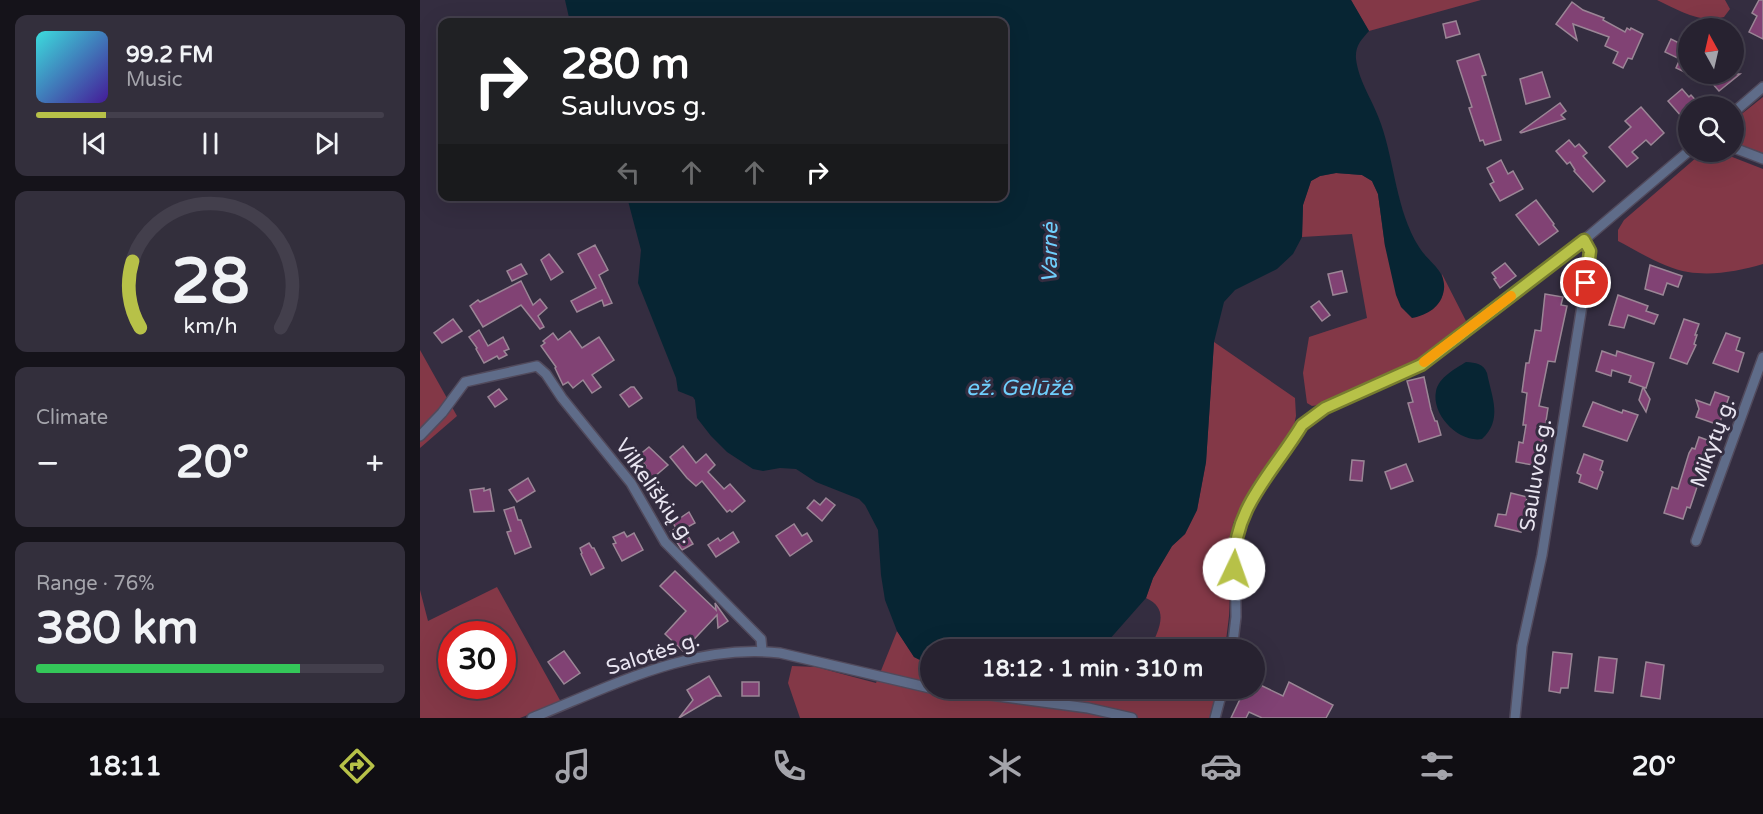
<!DOCTYPE html>
<html lang="en">
<head>
<meta charset="utf-8">
<style>
	:root { --surface:#272230; --page:#332f3c; --text:#f1f3f6; --muted:#a4a4ab; --line:#433f4c; --accent:#b7c148 }
	body { margin:0; font-family:"Varela Round",sans-serif; background:var(--page); color:var(--text); height:100vh; display:flex; flex-direction:column; font-size:22px; white-space:nowrap }
	* { box-sizing:border-box; margin:0 }
	p { font-size:20px; color:var(--muted) }
	.icon { flex:none; width:33px; height:33px; fill:none; stroke:currentColor; stroke-width:2; stroke-linecap:round; stroke-linejoin:round }
	.map { position:relative; flex:1; overflow:hidden }
	.drawer { display:flex; flex-direction:column; gap:15px; padding:15px; background:#15131a; width:420px }
	.drawer>* { flex:none }
	.guide { position:absolute; left:18px; top:18px; width:570px; height:183px; border-radius:12px; box-shadow:0 6px 24px #0002,0 0 0 2px var(--line); background:#202124; color:#fff; overflow:hidden }
	.needle { width:39px; rotate:352deg }
	.tools { position:absolute; left:1258px; top:18px; display:grid; gap:12px }
	.tools a { display:grid; place-items:center; width:66px; height:66px; border-radius:50%; background:var(--surface); box-shadow:0 6px 24px #0002,0 0 0 2px var(--line); font-size:30px }
	.speed { position:absolute; left:18px; top:621px; display:flex; gap:12px; font-size:30px; font-weight:700; text-align:center }
	.speed>* { display:grid; place-content:center; width:78px; height:78px; border-radius:50%; background:var(--surface); box-shadow:0 6px 24px #0002,0 0 0 2px var(--line); line-height:1 }
	.speed .limit { border:9px solid #d22; background:#fff; color:#111 }
	.pin { position:absolute; display:grid; place-items:center; width:51px; height:51px; color:#fff; margin:-26px; border:3px solid #fff; border-radius:50%; box-shadow:0 2px 6px #0007 }
	.me { position:absolute; width:66px; margin:-33px; rotate:3deg; stroke-linejoin:round; filter:drop-shadow(0 0 4px #0008) }
	.turn { display:flex; align-items:center; gap:21px; height:126px; padding:0 24px; font-size:27px }
	.turn .icon { width:78px; height:78px; stroke-width:2.5 }
	.turn b { display:block; font-size:42px; line-height:51px }
	.lanes { display:flex; align-items:center; height:57px; padding:0 24px; background:#0003; justify-content:center; gap:30px; direction:ltr }
	.lanes .off { opacity:.35 }
	.big { font-size:45px; font-weight:700; line-height:1.1 }
	.drawer .widget { flex:1; display:flex; flex-direction:column; justify-content:center; gap:9px; min-width:0; padding:0 21px; border-radius:12px; background:var(--page) }
	.drawer .dial { align-items:center; gap:0 }
	.dial svg { height:156px; overflow:visible; fill:none; stroke:var(--line); stroke-width:7; stroke-linecap:round; text-anchor:middle }
	.dial text { fill:var(--text); stroke:none }
	.song { display:flex; align-items:center; gap:18px }
	.cover { width:72px; height:72px; border-radius:9px; background:linear-gradient(135deg,hsl(180 70% 55%),hsl(260 70% 35%)) }
	.played { height:6px; border-radius:3px; background:linear-gradient(90deg,var(--accent) 20%,var(--line) 20%) }
	.keys { display:flex; justify-content:space-around; direction:ltr }
	.heat { display:flex; justify-content:space-between; align-items:center; font-size:33px; direction:ltr }
	.charge { height:9px; border-radius:4px; background:linear-gradient(90deg,#34c759 76%,var(--line) 0) }
	.trip { position:absolute; left:500px; top:639px; width:345px; height:60px; border-radius:30px; background:var(--surface); box-shadow:0 6px 24px #0002,0 0 0 2px var(--line); font-weight:700; line-height:60px; text-align:center }
	.dock { display:flex; height:96px; justify-content:space-around; align-items:center; background:#100e13; color:var(--muted) }
	.dock .icon { width:42px; height:42px }
	.dock .current { color:var(--accent) }
	.dock b { font-size:27px; color:var(--text) }
	main { display:flex; flex:1; min-height:0 }
	.map>svg:first-child { display:block }
	.green { fill:#833847; fill-rule:evenodd }
	.water { fill:#072533 }
	.building { fill:#814274; stroke:#9b8696; stroke-width:1.5 }
	.lines { fill:none; stroke-linecap:round; stroke-linejoin:round }
	.minor-casing { stroke:#514a5c; stroke-width:12 }
	.minor { stroke:#5f6c89; stroke-width:9 }
	.route-casing { stroke:#777d2f; stroke-width:15 }
	.route { stroke:#b7c148; stroke-width:10 }
	.slow { stroke:#f59e0b; stroke-width:10 }
	.labels { text-anchor:middle; dominant-baseline:central; stroke-width:6; stroke-linejoin:round; paint-order:stroke }
	.street-label { font-size:21px; fill:#e9e5f1; stroke:#342d40 }
	.water-label { font-size:22px; font-style:italic; fill:#6fcffd; stroke:#342d40 }
</style>
</head>
<body>
<main>
<section class="drawer">
<div class="widget">
<div class="song"><i class="cover"></i><div><b>99.2 FM</b><p>Music</p></div></div>
<div class="played"></div>
<div class="keys"><svg class="icon" aria-label="previous" viewBox="0 0 24 24"><path d="M18 5L8 12l10 7zM5 5v14"/></svg><svg class="icon" aria-label="pause" viewBox="0 0 24 24"><path d="M8 5v14M16 5v14"/></svg><svg class="icon" aria-label="next" viewBox="0 0 24 24"><path d="M6 5l10 7-10 7zM19 5v14"/></svg></div>
</div>
<div class="widget dial"><svg viewBox="0 0 100 80">
<path d="M14 69A42 42 0 1 1 86 69"/>
<path d="M14 69A42 42 0 0 1 10 35" stroke="#b7c148"/>
<text x="50" y="56" font-size="32" font-weight="700">28</text>
<text x="50" y="72" font-size="11">km/h</text>
</svg></div>
<div class="widget"><p>Climate</p>
<div class="heat"><a>−</a><b class="big">20°</b><a>+</a></div>
</div>
<div class="widget"><p>Range · 76%</p><b class="big">380 km</b><div class="charge"></div></div>
</section>
<div class="map">
<svg width="1343" height="718" viewBox="0 0 1343 718">
	<rect width="100%" height="100%" fill="#342d40"/>
	<g class="green">
		<path d="M931,0H1061L949,31Z"/>
		<path d="M1237,0H1305L1310,9L1304,17C1279,24 1259,10 1237,0Z"/>
		<path d="M1343,97V153L1314,143V120Z"/>
		<path d="M1287,153H1302L1343,169V264C1319,271 1293,276 1268,272C1246,269 1217,251 1198,241V230L1204,220L1277,157Z"/>
		<path d="M916,173L942,175L952,181L958,194L965,246L1021,299L1024,288L1022,274L1046,321L995,361L899,405L892,406L887,403L883,373L889,337L947,318L932,234L882,237L883,205L891,181L900,176Z"/>
		<path d="M794,342L875,398L876,416L872,434L813,523L809,616L805,649H730C738,631 751,609 726,598L733,578L752,546L765,534L777,510L786,462Z"/>
		<path d="M0,350L37,416L0,448Z"/>
		<path d="M77,587L141,702L100,718H0V590L8,621ZM32,634H82V686H32Z"/>
		<path d="M477,631L494,657L510,665V688L798,689L791,718H380L368,683L372,666L396,667L456,683Z"/>
	</g>
	<g class="water">
		<path d="M145,0H931L949,31C941,40 935,46 936,59C939,83 954,102 961,124C975,164 976,210 999,247C1008,262 1026,270 1024,289C1022,307 1007,315 992,318L981,307L976,295L965,246L958,194L952,181L942,175L916,173L900,176L891,181L883,205L882,237L873,254L857,269L815,290L804,302L794,342L786,462L777,510L765,534L752,546L733,578L726,598L681,649L510,650V665L494,657L477,631L465,600L461,575L458,530L445,505L439,499L396,482L376,469L360,468L343,471L333,469L307,452L291,436L277,418L275,400L273,397L258,391L256,378L218,283L221,250L207,197L584,196V22H150Z"/>
		<path d="M1046,362C1056,363 1063,363 1067,373C1072,398 1083,420 1062,439C1039,443 1011,415 1016,391C1019,377 1035,369 1046,362Z"/>
	</g>
	<g class="building">
		<path d="M1339,0H1343V39L1329,32L1337,16L1332,13Z"/>
		<path d="M1152,2L1163,10L1184,18L1183,20L1205,32L1207,28L1210,30L1211,28L1223,34L1212,59L1208,58L1203,68L1193,63L1198,52L1185,46L1189,37L1153,24L1157,40L1136,24Z"/>
		<path d="M1036,21L1040,34L1026,38L1023,24Z"/>
		<path d="M1269,38V74L1256,68L1260,59L1245,52L1251,39L1265,46Z"/>
		<path d="M1059,54L1066,75L1062,76L1081,140L1065,145L1063,140L1060,141L1049,108L1052,107L1037,61Z"/>
		<path d="M1122,72L1130,97L1106,104L1100,79Z"/>
		<path d="M1284,74H1320L1299,91Z"/>
		<path d="M1262,89L1269,97L1271,95L1281,106H1269V125L1248,101Z"/>
		<path d="M1140,103L1146,111L1141,115L1145,119L1101,133L1100,132Z"/>
		<path d="M1221,107L1244,133L1231,145L1226,140L1212,152L1218,158L1207,167L1189,147L1211,127L1205,121Z"/>
		<path d="M1149,140L1155,147L1159,144L1167,153L1163,156L1185,181L1173,192L1154,171L1155,170L1150,162L1147,164L1136,151Z"/>
		<path d="M1081,160L1088,174L1093,171L1103,189L1080,201L1070,184L1074,182L1067,168Z"/>
		<path d="M1116,200L1134,224L1133,225L1138,231L1119,245L1096,215Z"/>
		<path d="M175,245L188,270L179,275L192,303L184,306L182,300L157,312L151,301L176,288L158,254Z"/>
		<path d="M129,254L143,272L131,280L121,260Z"/>
		<path d="M1085,263L1096,276L1080,288L1074,279L1076,278L1072,273Z"/>
		<path d="M101,264L107,274L92,281L87,271Z"/>
		<path d="M1230,265L1262,276L1258,287L1247,283L1243,295L1225,289Z"/>
		<path d="M922,271L927,292L913,295L908,274Z"/>
		<path d="M101,281L113,305L120,299L127,308L118,316L124,327L120,329L101,305L63,327L50,306L58,300L60,302Z"/>
		<path d="M1125,294L1143,297L1141,305L1147,306L1135,362L1128,361L1119,406L1128,408L1119,466L1096,462L1099,442L1103,443L1106,425H1103L1107,393L1102,392L1106,363H1109L1115,330L1121,331Z"/>
		<path d="M1198,295L1228,306L1226,311L1238,315L1234,324L1208,315L1204,328L1189,325Z"/>
		<path d="M899,301L910,315L902,321L891,307Z"/>
		<path d="M33,319L42,331L22,343L14,333Z"/>
		<path d="M1264,319L1279,324L1275,335H1277L1274,344L1276,345L1267,364L1250,358Z"/>
		<path d="M59,330L68,346L83,337L89,349L84,351L87,355L79,359L77,356L64,363L56,349L57,348L49,337Z"/>
		<path d="M150,331L162,348L179,337L194,360L172,375L181,387L172,393L163,380L153,388L148,382L143,385L135,368L136,367L121,346L125,343L123,341L133,333L138,340Z"/>
		<path d="M1306,333L1320,338L1316,350L1324,353L1318,372L1293,363Z"/>
		<path d="M1182,351L1196,356L1197,351L1234,363L1226,388L1223,387L1230,399L1226,412L1219,400L1223,387L1209,382L1211,376L1192,370L1191,376L1176,371Z"/>
		<path d="M1004,377L1011,410L1015,421H1017L1021,435L999,442L988,403L993,402L987,381Z"/>
		<path d="M211,387H214L222,398L209,407L200,395Z"/>
		<path d="M79,389L87,399L75,407L68,397Z"/>
		<path d="M1295,392L1309,397L1299,425L1276,417L1279,409L1276,400L1290,405Z"/>
		<path d="M1173,402L1202,413L1203,410L1218,415L1207,441L1163,426Z"/>
		<path d="M1279,437L1290,441L1286,453L1288,454L1270,508L1267,507L1263,519L1244,513L1252,487L1258,489L1269,453L1272,448L1275,449Z"/>
		<path d="M263,446L276,463L286,454L295,465L288,472L304,489L310,484L325,501L312,512L310,510L307,512L282,481L276,486L267,478L250,457Z"/>
		<path d="M229,447L248,465L227,483L218,472L226,466L218,456Z"/>
		<path d="M1164,454L1183,461L1180,470L1183,472L1177,489L1159,482L1161,475L1157,473Z"/>
		<path d="M932,460L944,461L942,481L930,480Z"/>
		<path d="M986,464L993,481L971,489L965,472Z"/>
		<path d="M108,478L115,491L97,502L89,490Z"/>
		<path d="M64,488V491L70,489L74,511L54,512L50,490Z"/>
		<path d="M1091,493L1107,497L1101,532L1075,526L1078,514L1086,515Z"/>
		<path d="M406,498L415,505L402,521L387,508L394,500L400,505Z"/>
		<path d="M94,507L98,520H101L111,547L95,554L87,532L91,531L84,510Z"/>
		<path d="M269,512L275,523L264,529L273,544L262,550L250,532L256,528L253,523Z"/>
		<path d="M374,524L382,536L387,533L392,541L370,556L356,536Z"/>
		<path d="M204,532L207,537L214,533L223,550L202,561L193,544L196,543L193,537Z"/>
		<path d="M313,532L319,542L296,557L288,545L298,538L300,541Z"/>
		<path d="M169,543L172,548H174L184,568L171,575L161,554L162,553L160,548Z"/>
		<path d="M255,571L296,610L295,603L308,621L298,628L297,615L263,651L245,634L266,611L240,586Z"/>
		<path d="M144,651L160,673L144,684L128,662Z"/>
		<path d="M1133,652L1152,654L1148,688H1141L1140,693L1129,691Z"/>
		<path d="M1179,657L1197,659L1193,693L1175,691Z"/>
		<path d="M1226,662L1244,665L1240,699L1221,696Z"/>
		<path d="M289,676L301,696H296L259,718L273,700L267,690Z"/>
		<rect x="322" y="682" width="17" height="14"/>
		<path d="M834,682L863,696L869,682L913,705L906,718H842L829,712L826,718H811L823,693L828,695L831,688H834Z"/>
	</g>
	<g class="lines">
		<g class="minor-casing">
			<g id="minor">
				<path d="M1314,112L1343,87"/>
				<path d="M1314,148L1343,159"/>
				<path d="M0,436L22,413L45,382L117,366L126,374L142,398L211,483L245,542L336,634L341,639L342,651"/>
				<path d="M1276,541L1343,357"/>
				<path d="M812,650L816,617L815,540L820,523L838,487L882,425L905,408L1001,365L1164,240L1269,151"/>
				<path d="M516,688L668,708L712,718"/>
				<path d="M112,718C192,686 272,643 360,653L510,688"/>
				<path d="M795,718L803,688"/>
				<path d="M1095,718L1102,646L1122,555L1169,262V247L1164,240"/>
			</g>
		</g>
		<use href="#minor" class="minor"/>
	</g>
	<g class="lines">
		<g class="route-casing">
			<path id="route" d="M814,569C812,508 853,473 882,425L905,408L1001,365L1164,240L1170,251L1166,283"/>
		</g>
		<use href="#route" class="route"/>
		<path class="slow" d="M1004,362L1091,296"/>
	</g>
	<g class="labels">
		<g class="street-label">
			<text transform="translate(1293 443) rotate(-70)">Mikytų g.</text>
			<text transform="translate(1116 475) rotate(-81)">Sauluvos g.</text>
			<text transform="translate(235 491) rotate(55)">Vilkeliškių g.</text>
			<text transform="translate(233 654) rotate(-18)">Salotės g.</text>
		</g>
		<g class="water-label">
			<text transform="translate(630 253) rotate(-89)">Varnė</text>
			<text x="599" y="388">ež. Gelūžė</text>
		</g>
	</g>
</svg>
<div class="tools">
<a><svg class="needle" viewBox="-14 -14 28 28"><path d="M0-13l5 13h-10z" fill="#e53935"/><path d="M0 13l5-13h-10z" fill="#a4a4ab"/></svg></a>
<a><svg class="icon" aria-label="search" viewBox="0 0 24 24"><circle cx="10" cy="10" r="6"/><path d="M15 15l6 6"/></svg></a>
</div>
<div class="speed"><div class="limit">30</div></div>
<div class="pin" style="left:1166px;top:283px;background:#d93025"><svg class="icon" aria-label="arrive" viewBox="0 0 24 24"><path d="M6 21V4h12l-3 4 3 4H6"/></svg></div>
<svg class="me" style="left:814px;top:569px" viewBox="-20 -20 40 40"><circle r="19" fill="#fff"/><path d="M0-13L10 11 0 6-10 11z" fill="#b7c148"/></svg>
<div class="trip">18:12 · 1 min · 310 m</div>
<div class="guide">
<div class="turn"><svg class="icon" aria-label="right" viewBox="0 0 24 24"><path d="M7 20v-9h11M14 6l5 5-5 5"/></svg><div><b>280 m</b>Sauluvos g.</div></div>
<div class="lanes"><svg class="icon off" aria-label="left" viewBox="0 0 24 24"><path d="M17 20v-9H6M10 6l-5 5 5 5"/></svg><svg class="icon off" aria-label="ahead" viewBox="0 0 24 24"><path d="M12 20V5M6 11l6-6 6 6"/></svg><svg class="icon off" aria-label="ahead" viewBox="0 0 24 24"><path d="M12 20V5M6 11l6-6 6 6"/></svg><svg class="icon" aria-label="right" viewBox="0 0 24 24"><path d="M7 20v-9h11M14 6l5 5-5 5"/></svg></div>
</div>
</div>
</main>
<nav class="dock">
<b>18:11</b>
<svg class="icon current" aria-label="directions" viewBox="0 0 24 24"><path d="M12 3l9 9-9 9-9-9zM9 14v-3h6M13 9l2 2-2 2"/></svg>
<svg class="icon" aria-label="music" viewBox="0 0 24 24"><path d="M9 18V5l10-2v13"/><circle cx="6" cy="18" r="3"/><circle cx="16" cy="16" r="3"/></svg>
<svg class="icon" aria-label="phone" viewBox="0 0 24 24"><path d="M5 4h4l2 5-3 2q2 4 5 5l2-3 5 2v4C11 20 4 13 5 4z"/></svg>
<svg class="icon" aria-label="climate" viewBox="0 0 24 24"><path d="M12 3v18M4 7l16 10M4 17L20 7"/></svg>
<svg class="icon" aria-label="car" viewBox="0 0 24 24"><path d="M5 17H2v-5l4-1 3-4h7l3 4 3 1v5h-3M9 17h6M6 11h13"/><circle cx="7" cy="17" r="2"/><circle cx="17" cy="17" r="2"/></svg>
<svg class="icon" aria-label="filters" viewBox="0 0 24 24"><path d="M4 7h16M4 17h16"/><circle cx="9" cy="7" r="2"/><circle cx="15" cy="17" r="2"/></svg>
<b>20°</b>
</nav>
</body>
</html>
